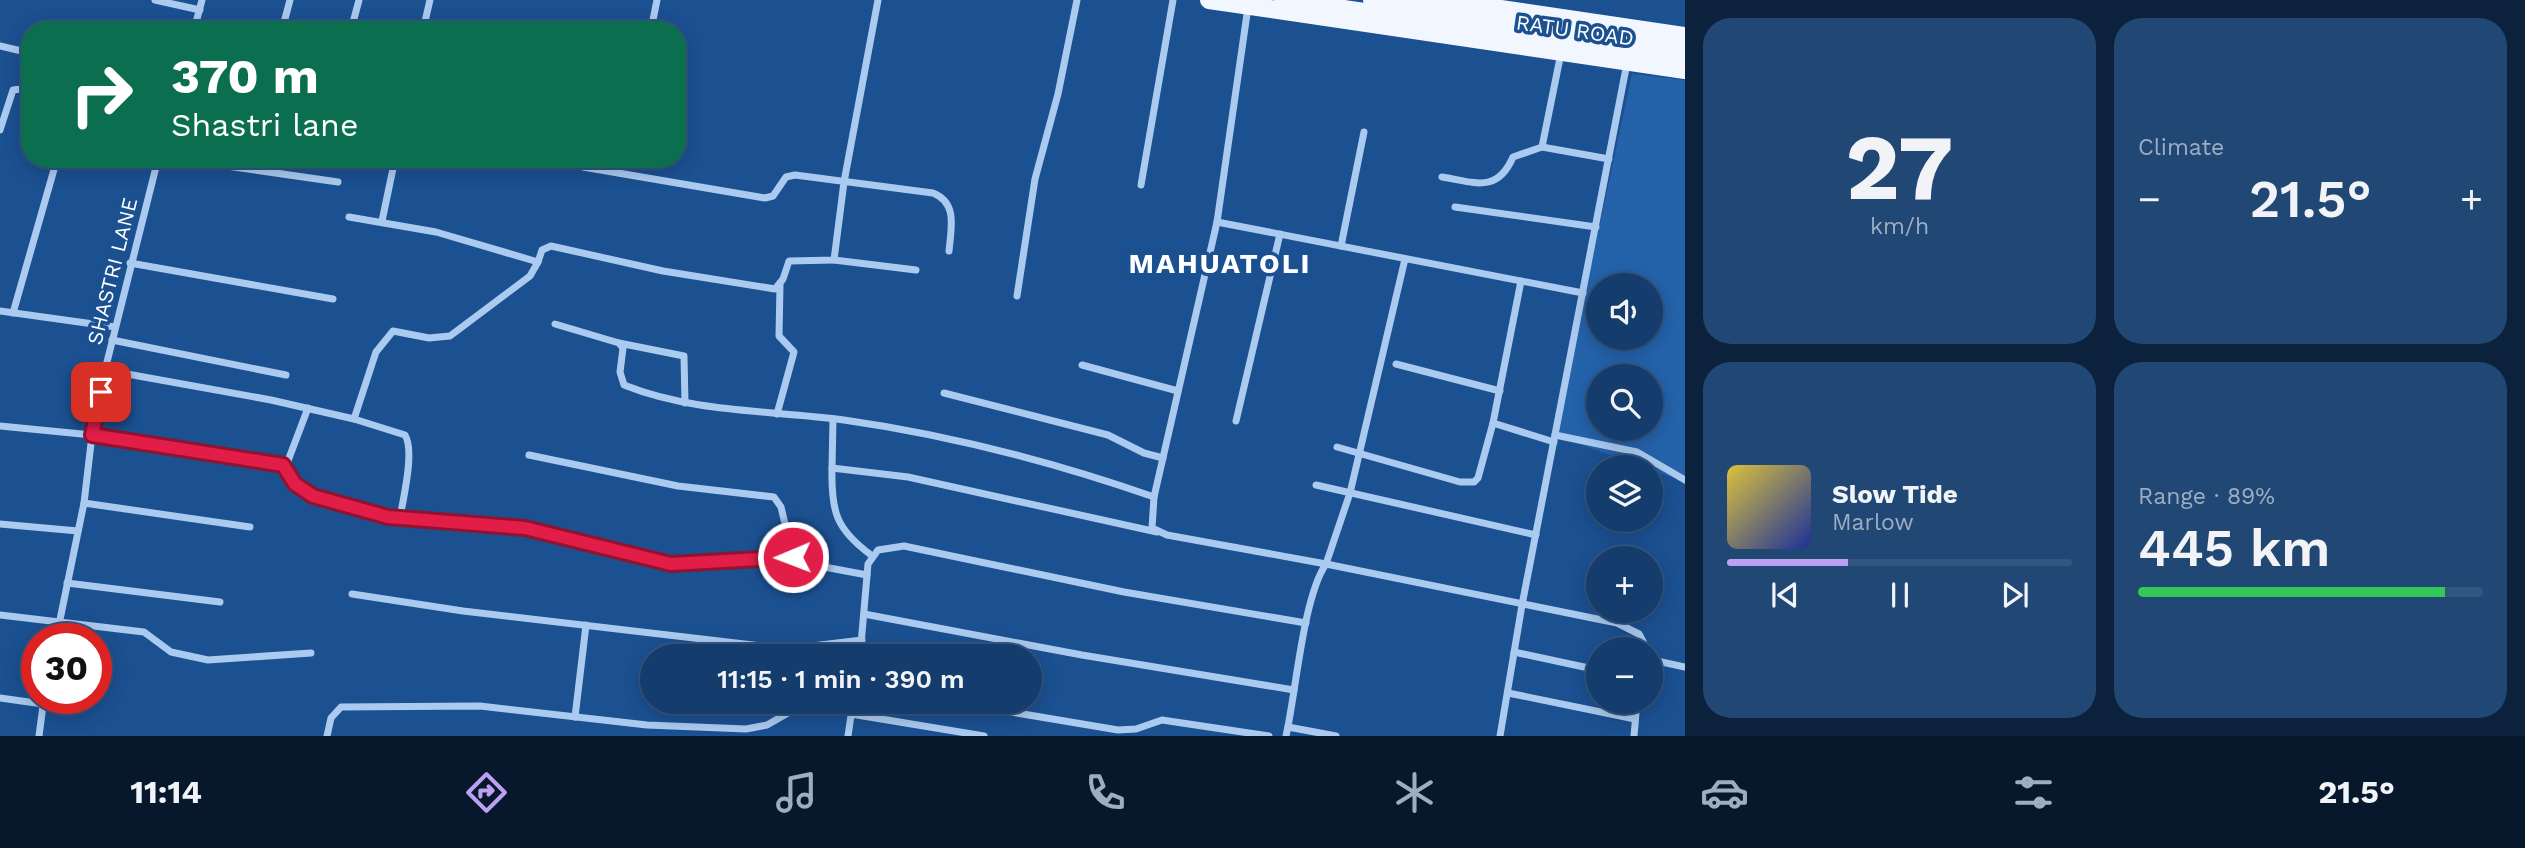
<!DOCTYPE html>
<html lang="en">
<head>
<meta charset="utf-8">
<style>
	:root { --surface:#143c6d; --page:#214775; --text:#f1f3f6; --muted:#9dadc2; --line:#335680; --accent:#bca0f2 }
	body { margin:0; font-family:"Work Sans",sans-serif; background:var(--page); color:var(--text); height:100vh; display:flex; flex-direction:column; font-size:26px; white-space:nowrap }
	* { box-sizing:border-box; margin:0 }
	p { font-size:23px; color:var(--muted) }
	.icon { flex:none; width:38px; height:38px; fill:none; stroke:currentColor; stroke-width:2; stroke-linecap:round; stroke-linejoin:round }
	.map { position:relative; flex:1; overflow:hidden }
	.side { display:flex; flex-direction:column; gap:18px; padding:18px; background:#0b213c; width:840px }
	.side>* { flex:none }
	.hud { position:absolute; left:21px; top:21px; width:665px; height:147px; border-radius:28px; box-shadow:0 4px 18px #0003,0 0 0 2px var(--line); background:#0b6e4f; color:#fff; overflow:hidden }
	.controls { position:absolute; left:1586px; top:273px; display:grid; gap:14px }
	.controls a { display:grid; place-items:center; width:77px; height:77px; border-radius:50%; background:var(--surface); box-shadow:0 4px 18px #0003,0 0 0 2px var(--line); font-size:35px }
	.speed { position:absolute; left:21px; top:623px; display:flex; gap:14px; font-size:35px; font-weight:700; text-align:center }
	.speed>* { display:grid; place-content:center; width:91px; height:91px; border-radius:50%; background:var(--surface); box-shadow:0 4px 18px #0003,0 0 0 2px var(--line); line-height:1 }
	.speed .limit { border:10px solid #d22; background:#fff; color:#111 }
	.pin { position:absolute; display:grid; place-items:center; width:60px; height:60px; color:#fff; margin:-30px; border-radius:14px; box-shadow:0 4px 10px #0006 }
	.me { position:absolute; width:77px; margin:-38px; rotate:269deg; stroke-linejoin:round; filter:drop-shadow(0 0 5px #0008) }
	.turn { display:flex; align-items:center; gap:24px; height:147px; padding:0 35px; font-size:32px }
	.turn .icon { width:91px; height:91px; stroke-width:2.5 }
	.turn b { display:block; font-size:49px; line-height:60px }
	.big { font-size:52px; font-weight:600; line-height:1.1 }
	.side .tile { flex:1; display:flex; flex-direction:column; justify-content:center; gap:10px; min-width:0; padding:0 24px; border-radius:28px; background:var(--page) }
	.side .dial { align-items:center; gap:0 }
	.dial b { font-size:91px; line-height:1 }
	.song { display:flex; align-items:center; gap:21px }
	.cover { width:84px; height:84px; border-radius:10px; background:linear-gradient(135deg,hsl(50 70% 55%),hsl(230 70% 35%)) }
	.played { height:7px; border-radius:4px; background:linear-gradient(90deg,var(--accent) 35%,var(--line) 35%) }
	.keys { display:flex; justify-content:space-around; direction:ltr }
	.heat { display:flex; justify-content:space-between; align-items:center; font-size:38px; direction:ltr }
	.charge { height:10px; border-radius:5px; background:linear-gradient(90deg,#34c759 89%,var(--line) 0) }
	.side .tiles { flex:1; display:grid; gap:18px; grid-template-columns:repeat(2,1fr) }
	.trip { position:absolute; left:640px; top:644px; width:402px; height:70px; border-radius:35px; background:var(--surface); box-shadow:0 4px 18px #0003,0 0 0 2px var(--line); font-weight:600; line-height:70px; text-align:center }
	.menu { display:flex; height:112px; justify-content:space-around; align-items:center; background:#08182c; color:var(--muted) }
	.menu .icon { width:49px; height:49px }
	.menu .selected { color:var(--accent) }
	.menu b { font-size:32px; color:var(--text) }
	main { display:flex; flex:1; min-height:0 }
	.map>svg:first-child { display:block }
	.green { fill:#2462aa; fill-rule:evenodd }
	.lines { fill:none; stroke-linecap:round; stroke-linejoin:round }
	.minor { stroke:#abcaef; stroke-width:7 }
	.primary { stroke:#f2f7ff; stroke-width:18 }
	.primary-bridge { stroke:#f2f7ff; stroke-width:18 }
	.route-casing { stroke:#92132f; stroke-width:18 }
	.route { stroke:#e11d48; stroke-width:12 }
	.labels { text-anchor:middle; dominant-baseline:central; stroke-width:7; stroke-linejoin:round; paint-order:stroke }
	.street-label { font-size:21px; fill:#fff; stroke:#1b5091 }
	.district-label { font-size:28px; font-weight:bold; letter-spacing:2px; fill:#fff; stroke:#1b5091 }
</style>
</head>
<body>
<main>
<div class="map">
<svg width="1685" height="736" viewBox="0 0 1685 736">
	<rect width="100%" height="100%" fill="#1b5091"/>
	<path class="green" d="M1632,74L1685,80V482L1555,435ZM1598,285H1650V338H1598ZM1598,376H1650V429H1598Z"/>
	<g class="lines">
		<g class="minor">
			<path d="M155,0L200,10"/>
			<path d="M1248,7L1217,222L1154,497L1152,528L1167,535L1326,564L1350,493L1405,259"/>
			<path d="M194,30L202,0"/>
			<path d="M282,30L290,0"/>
			<path d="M351,30L359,0"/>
			<path d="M423,30L430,0"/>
			<path d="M651,30L657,0"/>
			<path d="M0,46L30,53"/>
			<path d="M0,130L13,90L30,88"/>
			<path d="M1542,147L1609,159"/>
			<path d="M202,159L227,166L338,182"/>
			<path d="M560,159L583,167L765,198L773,196L786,177L795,175L933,193C958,203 951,228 949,251"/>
			<path d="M1442,177C1474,182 1497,194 1513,157L1542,147L1561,53"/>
			<path d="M1141,185L1173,0"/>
			<path d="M1455,207L1596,227"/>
			<path d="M349,217L436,232L538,262L542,250L551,246L663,271L775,289L783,279L789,261L834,260L844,182L878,0"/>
			<path d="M382,221L395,159"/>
			<path d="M1217,222L1583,293"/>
			<path d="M1341,246L1364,132"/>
			<path d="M834,260L916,270"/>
			<path d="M130,263L333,299"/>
			<path d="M1017,296L1035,179L1058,94L1077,0"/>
			<path d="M0,311L115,327"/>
			<path d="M13,313L57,159"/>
			<path d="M555,324L619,343L623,348L620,372L624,385C694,413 770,410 844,420C950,435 1053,462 1154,497"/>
			<path d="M112,340L286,375"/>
			<path d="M619,343L684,356L685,403"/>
			<path d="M1396,364L1500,391"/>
			<path d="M1082,365L1178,391"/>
			<path d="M105,370L271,400L354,419L405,435C415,451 403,499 400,518"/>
			<path d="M944,393L1108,435L1144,453L1163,458"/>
			<path d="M777,414L794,352L779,336L780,285"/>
			<path d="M354,419L376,352L393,331L429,338L450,336L530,276L538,262"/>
			<path d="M1236,421L1280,234"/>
			<path d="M1493,423L1554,442"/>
			<path d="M0,426L92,435L283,465L301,490L354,509L388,517L525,528L671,564L793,557L819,566L867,575"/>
			<path d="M1555,435L1637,452L1685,480"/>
			<path d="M1337,447L1460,482H1474L1478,478L1493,423L1521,281"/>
			<path d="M529,455L678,486L774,497L781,507L793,557"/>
			<path d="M832,468L833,419"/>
			<path d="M288,470L286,466L308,408"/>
			<path d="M1316,485L1536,535"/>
			<path d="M84,503L250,527"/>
			<path d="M0,524L78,531"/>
			<path d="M871,555C836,529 831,512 832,468L908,477L1157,532"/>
			<path d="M67,583L220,602"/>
			<path d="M352,594L463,611L787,649L862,640"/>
			<path d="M864,614L1082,655L1294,690"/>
			<path d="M0,615L144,632L171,652L208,660L311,653"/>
			<path d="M56,639L84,503L92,435L105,370L158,159"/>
			<path d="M1514,652L1598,670"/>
			<path d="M1650,654L1657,661L1685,667"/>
			<path d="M860,656L868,564L878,550L904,546L1124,592L1306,623"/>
			<path d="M1508,693L1635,719"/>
			<path d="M0,698L43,704"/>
			<path d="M951,702L1118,730L1136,729L1162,720L1269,736"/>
			<path d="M851,714L984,736"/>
			<path d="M575,717L586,625"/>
			<path d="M1288,727L1336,736"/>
			<path d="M39,736L44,698"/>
			<path d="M327,736L331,718L341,707L480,706L647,725L746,729L767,725L795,709L817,702"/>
			<path d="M848,736L853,702"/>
			<path d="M1286,736C1296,693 1303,597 1326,564L1617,623L1639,634L1647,649"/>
			<path d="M1500,736L1522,605L1627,63"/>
			<path d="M1634,736L1637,702"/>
		</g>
		<g class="primary">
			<path d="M1209,0L1685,70"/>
			<path d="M1440,0L1685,36"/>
		</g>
		<g class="primary-bridge">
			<path d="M1283,0L1685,59"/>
			<path d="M1372,0L1685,46"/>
		</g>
	</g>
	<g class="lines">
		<g class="route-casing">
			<path id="route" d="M101,392L92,435L283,465L295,484L313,496L388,517L525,528L671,564L793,557"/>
		</g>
		<use href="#route" class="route"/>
	</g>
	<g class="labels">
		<g class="street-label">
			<text transform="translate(1575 30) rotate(8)">RATU ROAD</text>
			<text transform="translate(112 271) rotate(-76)">SHASTRI LANE</text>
		</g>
		<g class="district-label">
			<text x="1220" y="263">MAHUATOLI</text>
		</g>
	</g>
</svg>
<div class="controls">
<a><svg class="icon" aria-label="sound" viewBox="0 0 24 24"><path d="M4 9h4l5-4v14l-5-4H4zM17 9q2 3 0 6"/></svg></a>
<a><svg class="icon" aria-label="search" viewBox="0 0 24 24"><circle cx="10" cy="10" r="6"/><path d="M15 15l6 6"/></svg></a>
<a><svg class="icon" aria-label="layers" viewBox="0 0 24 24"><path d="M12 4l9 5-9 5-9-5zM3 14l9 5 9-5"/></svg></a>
<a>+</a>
<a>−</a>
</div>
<div class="speed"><div class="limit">30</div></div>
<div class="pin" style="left:101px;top:392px;background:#d93025"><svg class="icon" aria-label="arrive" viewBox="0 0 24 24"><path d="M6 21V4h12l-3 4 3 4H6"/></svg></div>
<svg class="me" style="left:793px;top:557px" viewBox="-20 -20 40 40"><circle r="17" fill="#e11d48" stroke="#fff" stroke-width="3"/><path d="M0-11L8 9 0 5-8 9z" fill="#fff"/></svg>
<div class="trip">11:15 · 1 min · 390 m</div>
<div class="hud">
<div class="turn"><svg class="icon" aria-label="right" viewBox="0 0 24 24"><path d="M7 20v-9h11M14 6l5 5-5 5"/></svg><div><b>370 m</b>Shastri lane</div></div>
</div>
</div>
<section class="side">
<div class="tiles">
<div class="tile dial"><b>27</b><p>km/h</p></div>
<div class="tile"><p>Climate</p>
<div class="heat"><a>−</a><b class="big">21.5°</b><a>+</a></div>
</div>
<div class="tile">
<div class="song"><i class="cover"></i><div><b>Slow Tide</b><p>Marlow</p></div></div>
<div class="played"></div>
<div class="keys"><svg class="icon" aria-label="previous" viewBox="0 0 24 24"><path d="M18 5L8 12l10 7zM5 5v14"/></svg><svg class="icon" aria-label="pause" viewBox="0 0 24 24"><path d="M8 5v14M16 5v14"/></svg><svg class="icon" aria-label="next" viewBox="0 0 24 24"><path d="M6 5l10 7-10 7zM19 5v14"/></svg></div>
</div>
<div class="tile"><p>Range · 89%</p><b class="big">445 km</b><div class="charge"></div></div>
</div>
</section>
</main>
<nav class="menu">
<b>11:14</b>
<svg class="icon selected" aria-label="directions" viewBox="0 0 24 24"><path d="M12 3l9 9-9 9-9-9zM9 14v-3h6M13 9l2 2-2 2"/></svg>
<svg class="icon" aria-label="music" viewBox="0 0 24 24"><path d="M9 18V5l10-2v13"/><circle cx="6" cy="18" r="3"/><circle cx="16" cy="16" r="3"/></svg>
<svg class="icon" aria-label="phone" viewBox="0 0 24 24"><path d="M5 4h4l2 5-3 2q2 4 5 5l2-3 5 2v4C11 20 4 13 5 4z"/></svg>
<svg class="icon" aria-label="climate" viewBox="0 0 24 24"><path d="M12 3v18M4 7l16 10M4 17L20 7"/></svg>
<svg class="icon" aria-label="car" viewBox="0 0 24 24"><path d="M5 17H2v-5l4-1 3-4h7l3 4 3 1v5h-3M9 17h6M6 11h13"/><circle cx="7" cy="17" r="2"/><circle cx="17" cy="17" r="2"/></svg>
<svg class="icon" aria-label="filters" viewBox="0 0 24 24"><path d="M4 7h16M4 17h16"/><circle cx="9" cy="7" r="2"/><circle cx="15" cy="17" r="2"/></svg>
<b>21.5°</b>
</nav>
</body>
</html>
